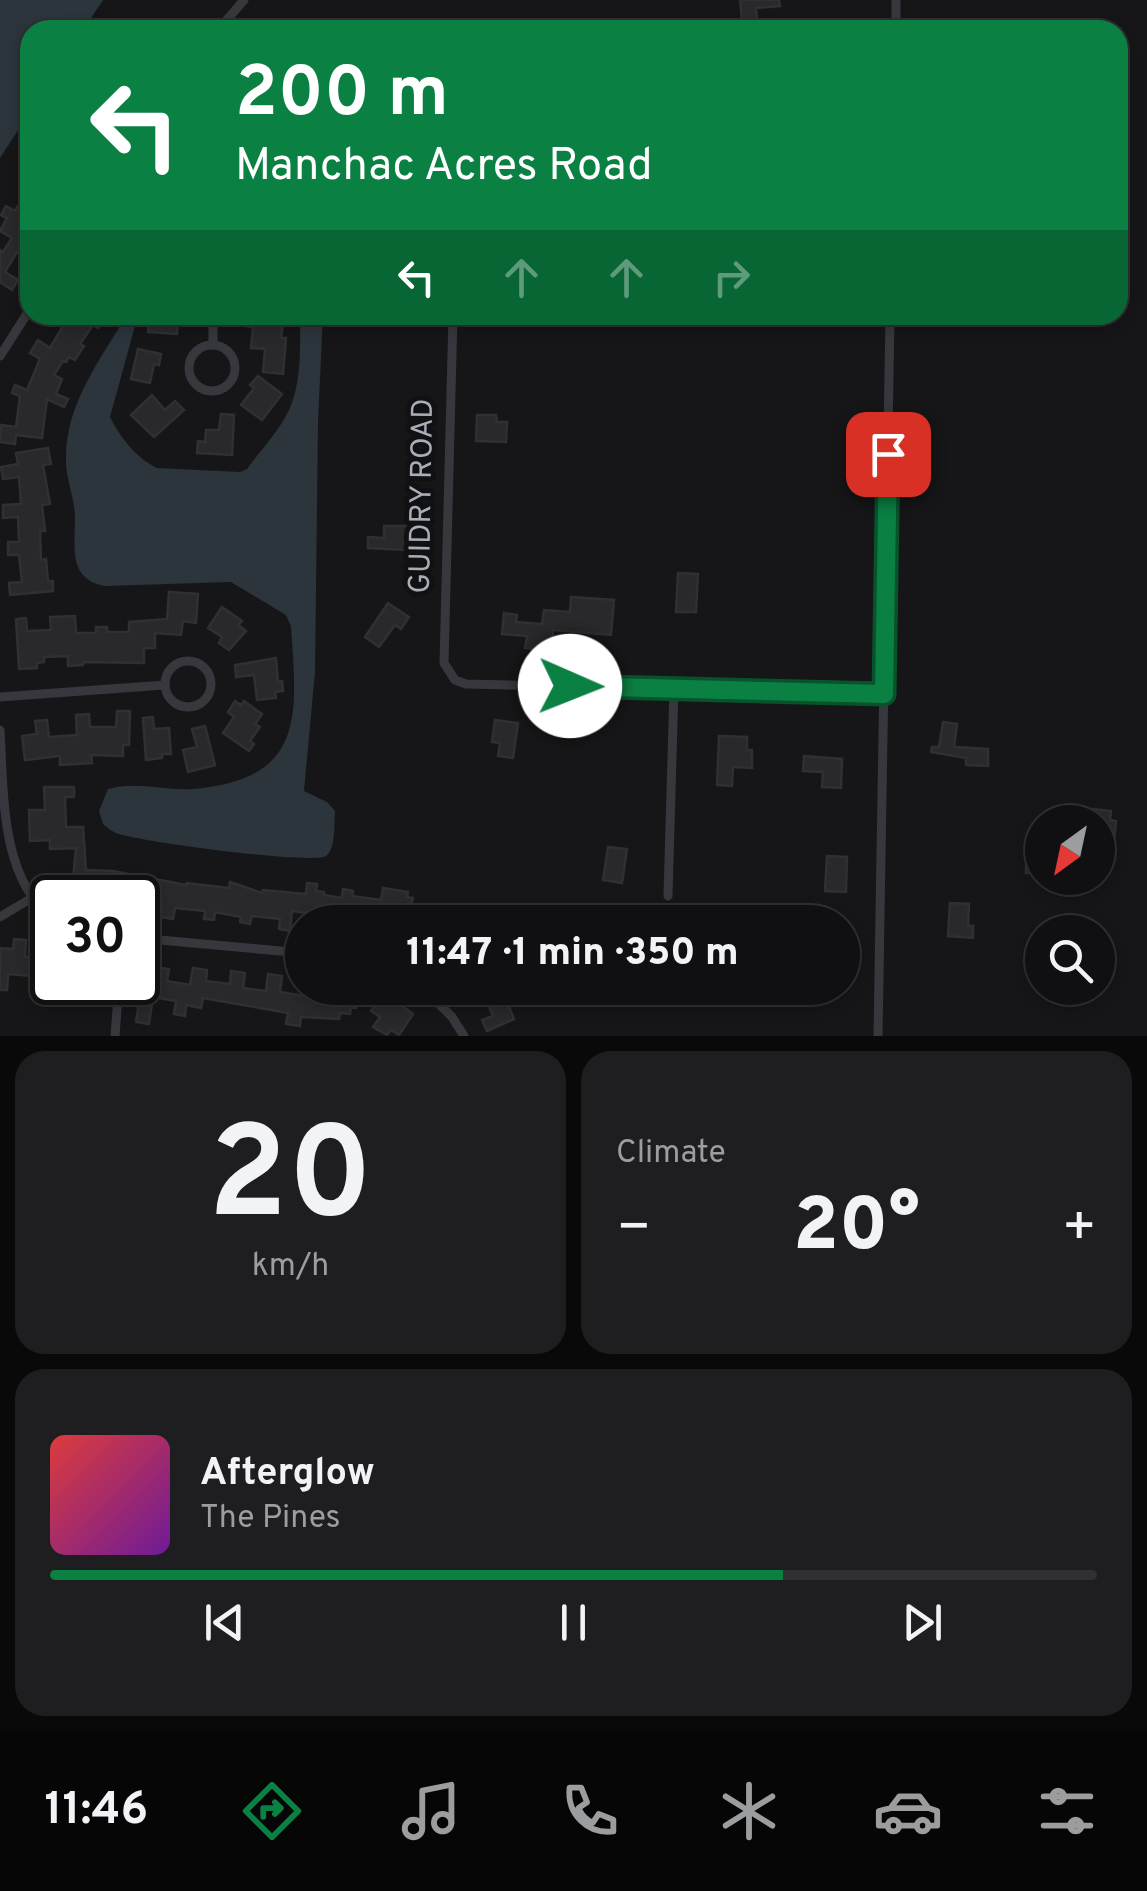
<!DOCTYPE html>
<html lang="en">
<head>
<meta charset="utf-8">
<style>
	:root { --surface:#101012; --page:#1e1e20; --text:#f1f3f6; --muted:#9c9d9f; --line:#303032; --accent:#0b8043 }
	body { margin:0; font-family:Overpass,sans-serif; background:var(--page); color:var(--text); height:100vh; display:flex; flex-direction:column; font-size:38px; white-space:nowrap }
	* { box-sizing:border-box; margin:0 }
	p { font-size:32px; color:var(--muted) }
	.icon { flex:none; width:55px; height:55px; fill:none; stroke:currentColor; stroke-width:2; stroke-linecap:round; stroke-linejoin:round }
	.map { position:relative; height:1036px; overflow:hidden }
	.sheet { display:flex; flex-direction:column; gap:15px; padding:15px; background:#09090a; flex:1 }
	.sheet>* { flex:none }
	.hud { position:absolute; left:20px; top:20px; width:1108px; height:305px; border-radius:30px; box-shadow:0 5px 15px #0003,0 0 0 2px var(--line); background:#0b8043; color:#fff; overflow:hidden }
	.needle { width:65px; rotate:213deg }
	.fabs { position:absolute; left:1025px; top:805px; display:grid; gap:20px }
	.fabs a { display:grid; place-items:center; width:90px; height:90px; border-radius:50%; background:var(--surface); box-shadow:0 5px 15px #0003,0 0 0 2px var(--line); font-size:50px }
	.speed { position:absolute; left:30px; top:875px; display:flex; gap:20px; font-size:50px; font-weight:700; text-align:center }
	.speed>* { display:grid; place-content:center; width:130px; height:130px; border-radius:50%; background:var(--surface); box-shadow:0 5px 15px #0003,0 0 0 2px var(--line); line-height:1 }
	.speed .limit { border:5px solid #111; border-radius:15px; background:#fff; color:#111 }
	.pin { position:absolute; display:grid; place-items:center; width:85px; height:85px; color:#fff; margin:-42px; border-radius:20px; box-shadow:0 5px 15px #0006 }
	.me { position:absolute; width:110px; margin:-55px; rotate:91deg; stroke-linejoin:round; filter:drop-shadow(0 0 8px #0008) }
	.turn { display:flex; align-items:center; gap:35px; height:210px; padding:0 50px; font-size:45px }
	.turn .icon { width:130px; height:130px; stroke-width:2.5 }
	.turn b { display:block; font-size:70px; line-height:85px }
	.lanes { display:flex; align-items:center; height:95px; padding:0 50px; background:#0003; justify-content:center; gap:50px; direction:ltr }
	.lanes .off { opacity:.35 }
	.big { font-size:75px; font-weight:800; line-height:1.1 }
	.sheet .widget { flex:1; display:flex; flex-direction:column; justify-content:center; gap:15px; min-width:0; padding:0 35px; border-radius:30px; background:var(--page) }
	.sheet .dial { align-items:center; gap:0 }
	.dial b { font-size:130px; line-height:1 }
	.song { display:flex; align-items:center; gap:30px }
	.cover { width:120px; height:120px; border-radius:15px; background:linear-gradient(135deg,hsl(0 70% 55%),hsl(280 70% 35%)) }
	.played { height:10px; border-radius:5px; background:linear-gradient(90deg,var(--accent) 70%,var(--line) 70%) }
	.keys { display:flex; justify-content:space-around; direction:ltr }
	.heat { display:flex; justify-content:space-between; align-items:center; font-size:55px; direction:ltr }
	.sheet .tiles { flex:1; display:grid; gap:15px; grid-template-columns:1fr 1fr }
	.widget:last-child { grid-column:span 2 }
	.trip { position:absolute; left:285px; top:905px; width:575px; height:100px; border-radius:50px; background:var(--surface); box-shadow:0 5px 15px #0003,0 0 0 2px var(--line); font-weight:800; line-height:100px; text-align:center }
	.tabs { display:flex; height:160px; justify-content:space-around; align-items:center; background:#060607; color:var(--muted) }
	.tabs .icon { width:70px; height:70px }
	.tabs .active { color:var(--accent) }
	.tabs b { font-size:45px; color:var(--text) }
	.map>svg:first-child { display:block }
	.water { fill:#2c353c }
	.building { fill:#29292c; stroke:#303034; stroke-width:2.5 }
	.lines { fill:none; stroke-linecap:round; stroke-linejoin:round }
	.street { stroke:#37383d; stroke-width:9 }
	.route-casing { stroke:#07532c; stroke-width:25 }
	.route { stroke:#0b8043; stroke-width:18 }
	.labels { text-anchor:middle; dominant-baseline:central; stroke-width:10; stroke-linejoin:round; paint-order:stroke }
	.street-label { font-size:30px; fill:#a8adb8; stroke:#111113 }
</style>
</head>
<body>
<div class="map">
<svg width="1147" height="1036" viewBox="0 0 1147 1036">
	<rect width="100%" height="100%" fill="#161618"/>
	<g class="water">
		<path d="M0,0H103L83,30H30V112L0,158Z"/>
		<path d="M127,315H138L110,417C120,437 136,458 157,468L240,472L247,469C261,450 279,431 289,410C302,382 300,345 300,315H323L318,421L315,672L304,791L327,802L335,811C334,823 336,849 326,856C313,865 134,841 116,833C111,831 107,827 103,824L99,811L108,789C137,781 163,791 193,789C306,779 297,716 291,626L286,615L231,582L105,586C68,579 75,548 75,518C75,497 65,478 66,457C66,404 101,358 127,315Z"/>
	</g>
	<g class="building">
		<path d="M740,0H779L780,6L756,8L758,30H743Z"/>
		<path d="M30,186V231L24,241L30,245V260L17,252L5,272L18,280L12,290L0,282V250L3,252L12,238L0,231L7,218L1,215L6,206L15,211Z"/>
		<path d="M57,315H107L98,328L93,325L80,344L84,346L75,360L69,357L66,362L63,361L54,375L62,379L56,394L68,399L64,407L47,399L42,438L16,435L15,444L0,442L1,425L16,427L20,396L12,393L15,385L27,390L40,359L30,353L38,340L50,348L66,321Z"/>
		<path d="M150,315H178L177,334L148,332Z"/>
		<path d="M238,315H284L281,338H286L283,374L263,372L265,349L251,348L253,327L237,325Z"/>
		<path d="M138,349L161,354L159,365L154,364L150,383L131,379Z"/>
		<path d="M258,376L282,394L262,420L241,405L254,388L250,385Z"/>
		<path d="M152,395L165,410L175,401L184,410L154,437L131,415Z"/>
		<path d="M221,414L234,415L232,455L197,453L198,441L205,442L206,430H219Z"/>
		<path d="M477,415H496L497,422H507L506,442L476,441Z"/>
		<path d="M48,448L51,464L43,465L50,504L42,505L45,531H40L41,560L46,559L48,581H53V591L10,595L9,583L22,582L19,555H8V542H19L18,517L3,518V505L21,504L19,477L3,479L1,467L18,464L16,453Z"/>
		<path d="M384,526H407L406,550L368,548V537L384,538Z"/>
		<path d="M678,573L698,574L696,612H676Z"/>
		<path d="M169,592L198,594L196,623L183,621L181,635L155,633V648H144V663L83,662V665L68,666V656L44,657V662L37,663V668L19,669L16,619L26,618L27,631L51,630L50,617L75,616L76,633H96V627H107V632H129V622L167,619Z"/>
		<path d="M571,597L614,600L611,635L553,630L552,651L525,648L527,636L502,634L504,613L517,615L516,622L542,624L544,610L570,612Z"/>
		<path d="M388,603L409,617L401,629L395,625L379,647L365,637Z"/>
		<path d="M222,607L242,621L238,625L246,631L229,650L219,643L222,637L208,628Z"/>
		<path d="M276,658L278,682L282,681L283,691L275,692L276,698L257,700L254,675L236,677L235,665Z"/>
		<path d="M235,701L241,705L244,701L262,714L255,724L260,727L250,741L254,744L249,751L223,733L234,717L228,712Z"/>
		<path d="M117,711H130L129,745H123V756L91,755L92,763L60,765V756L25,760L22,736L37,734L35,721L47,720L49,737L77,735L76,715L89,714L90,727H116Z"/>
		<path d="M153,717L154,729L169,728L171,754H162V758L146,760L143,718Z"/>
		<path d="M495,720L518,723L513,758L498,756L500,743L492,742Z"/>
		<path d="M943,722L957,724L954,747L988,749V766L966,765V758L931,752L932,747H939Z"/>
		<path d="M205,726L215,765L188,772L183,750L197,747L192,729Z"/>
		<path d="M719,736L747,737V750H752V768L733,767L732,786L717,785Z"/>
		<path d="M804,756L842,759L841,788L822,787L823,772L803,771Z"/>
		<path d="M44,787H74V797H65L66,827H83L86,870L113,871L186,885L187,883L229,888L230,882L262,893L263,890L306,894L307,883L317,884L316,891L324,892V895L342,898L343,889L353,891L352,896L381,900L383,888L408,892L407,897L413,898L410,909L416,910L414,922L368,915L367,922L331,917L330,922H319L320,915L292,911L290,931L279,929L280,919L252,916L250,924L240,922L241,917L215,912L214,920L204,919L205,911L175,908L173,919L161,917L162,907L138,903V898L100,891V898H85L86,891L72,890L76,848L50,849V840L30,841L29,810H45Z"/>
		<path d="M1093,809L1111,811L1110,820L1116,821L1113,852L1098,850V822H1092Z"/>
		<path d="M1033,833H1042V873H1026V850H1033Z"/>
		<path d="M608,847L627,849L622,883L603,880Z"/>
		<path d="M827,856L847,857L846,892L825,891Z"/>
		<path d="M950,903L969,904L968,926H973V938L948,936Z"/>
		<path d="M14,939L26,940L25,957L46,959L44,985L31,984L32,976L8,974L7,990H0V948L13,949Z"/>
		<path d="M145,961L160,964V968L169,969L167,981L190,985L193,968L207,970L206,981L230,984L231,971L245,973L243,988L266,991L268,974L282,976L280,992L305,996L307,988L345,994L346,988H359L356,1008L351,1007L350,1014L340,1013L339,1019L301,1017L300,1026L286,1024L288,1013L203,998L201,1008L186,1005L185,1016L174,1014L176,1001L153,997L149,1024L136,1022Z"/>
		<path d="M384,992L413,1014L399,1035L391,1030L387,1035L373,1027L380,1017L371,1011Z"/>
		<path d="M503,992L514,1019L487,1031L482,1020L493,1016L486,999Z"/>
	</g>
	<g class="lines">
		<g class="street">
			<path d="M218,30L244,0"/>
			<path d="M896,30V0"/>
			<path d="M453,315L444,663L455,680L466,684L883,694"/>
			<circle cx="212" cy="368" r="23"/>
			<path d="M213,345V315"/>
			<path d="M0,356L30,309"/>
			<circle cx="188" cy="684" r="23"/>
			<path d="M0,697L165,685"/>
			<path d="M0,730C4,794 0,877 52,918"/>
			<path d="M668,896L674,688"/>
			<path d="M0,917L30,899"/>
			<path d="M138,938L302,953"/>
			<path d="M423,988L452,1017L464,1036"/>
			<path d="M115,1036L119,982"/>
			<path d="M878,1036L890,315"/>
		</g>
	</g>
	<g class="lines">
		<g class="route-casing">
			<path id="route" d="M570,686L884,694L888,454"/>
		</g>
		<use href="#route" class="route"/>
	</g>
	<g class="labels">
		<g class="street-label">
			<text transform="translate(423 496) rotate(-89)">GUIDRY ROAD</text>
		</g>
	</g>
</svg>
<div class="fabs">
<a><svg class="needle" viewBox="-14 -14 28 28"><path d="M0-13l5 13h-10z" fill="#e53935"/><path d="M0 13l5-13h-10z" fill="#9c9d9f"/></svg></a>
<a><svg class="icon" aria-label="search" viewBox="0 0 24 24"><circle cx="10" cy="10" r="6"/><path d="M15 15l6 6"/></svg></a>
</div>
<div class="speed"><div class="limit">30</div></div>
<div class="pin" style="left:888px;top:454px;background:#d93025"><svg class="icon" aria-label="arrive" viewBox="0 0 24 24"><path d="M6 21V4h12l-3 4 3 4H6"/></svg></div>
<svg class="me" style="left:570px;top:686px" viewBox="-20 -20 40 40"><circle r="19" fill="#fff"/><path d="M0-13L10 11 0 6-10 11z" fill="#0b8043"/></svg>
<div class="trip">11:47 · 1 min · 350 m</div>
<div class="hud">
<div class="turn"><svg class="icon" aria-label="left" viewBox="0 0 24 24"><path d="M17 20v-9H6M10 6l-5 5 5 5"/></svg><div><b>200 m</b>Manchac Acres Road</div></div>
<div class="lanes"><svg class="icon" aria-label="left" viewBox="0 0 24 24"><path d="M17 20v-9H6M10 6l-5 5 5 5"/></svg><svg class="icon off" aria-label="ahead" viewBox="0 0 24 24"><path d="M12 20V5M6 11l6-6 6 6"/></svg><svg class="icon off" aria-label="ahead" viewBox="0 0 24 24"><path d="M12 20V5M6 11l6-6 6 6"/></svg><svg class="icon off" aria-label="right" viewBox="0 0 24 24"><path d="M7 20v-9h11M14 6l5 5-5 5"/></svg></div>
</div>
</div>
<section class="sheet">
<div class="tiles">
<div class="widget dial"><b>20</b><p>km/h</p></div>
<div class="widget"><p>Climate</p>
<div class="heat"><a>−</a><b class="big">20°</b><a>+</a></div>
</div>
<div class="widget">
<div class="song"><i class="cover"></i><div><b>Afterglow</b><p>The Pines</p></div></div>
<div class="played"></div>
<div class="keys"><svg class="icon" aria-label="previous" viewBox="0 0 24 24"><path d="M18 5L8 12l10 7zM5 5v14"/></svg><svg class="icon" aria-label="pause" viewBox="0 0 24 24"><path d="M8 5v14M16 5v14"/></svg><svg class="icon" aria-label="next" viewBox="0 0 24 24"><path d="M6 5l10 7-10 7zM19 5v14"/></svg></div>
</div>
</div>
</section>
<nav class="tabs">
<b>11:46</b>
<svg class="icon active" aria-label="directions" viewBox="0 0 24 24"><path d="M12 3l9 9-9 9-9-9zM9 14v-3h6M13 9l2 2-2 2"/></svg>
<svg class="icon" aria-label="music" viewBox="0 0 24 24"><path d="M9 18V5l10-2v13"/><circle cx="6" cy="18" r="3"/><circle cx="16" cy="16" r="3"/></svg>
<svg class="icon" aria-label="phone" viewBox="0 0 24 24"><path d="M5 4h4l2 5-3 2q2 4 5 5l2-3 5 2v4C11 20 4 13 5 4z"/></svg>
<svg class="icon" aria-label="climate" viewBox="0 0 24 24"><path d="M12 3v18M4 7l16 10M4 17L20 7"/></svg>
<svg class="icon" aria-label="car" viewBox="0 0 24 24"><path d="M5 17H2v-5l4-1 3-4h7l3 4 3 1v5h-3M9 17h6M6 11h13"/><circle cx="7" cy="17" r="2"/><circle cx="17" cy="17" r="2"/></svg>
<svg class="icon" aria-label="filters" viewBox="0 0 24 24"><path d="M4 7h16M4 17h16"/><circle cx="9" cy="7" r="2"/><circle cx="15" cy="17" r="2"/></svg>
</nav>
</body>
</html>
